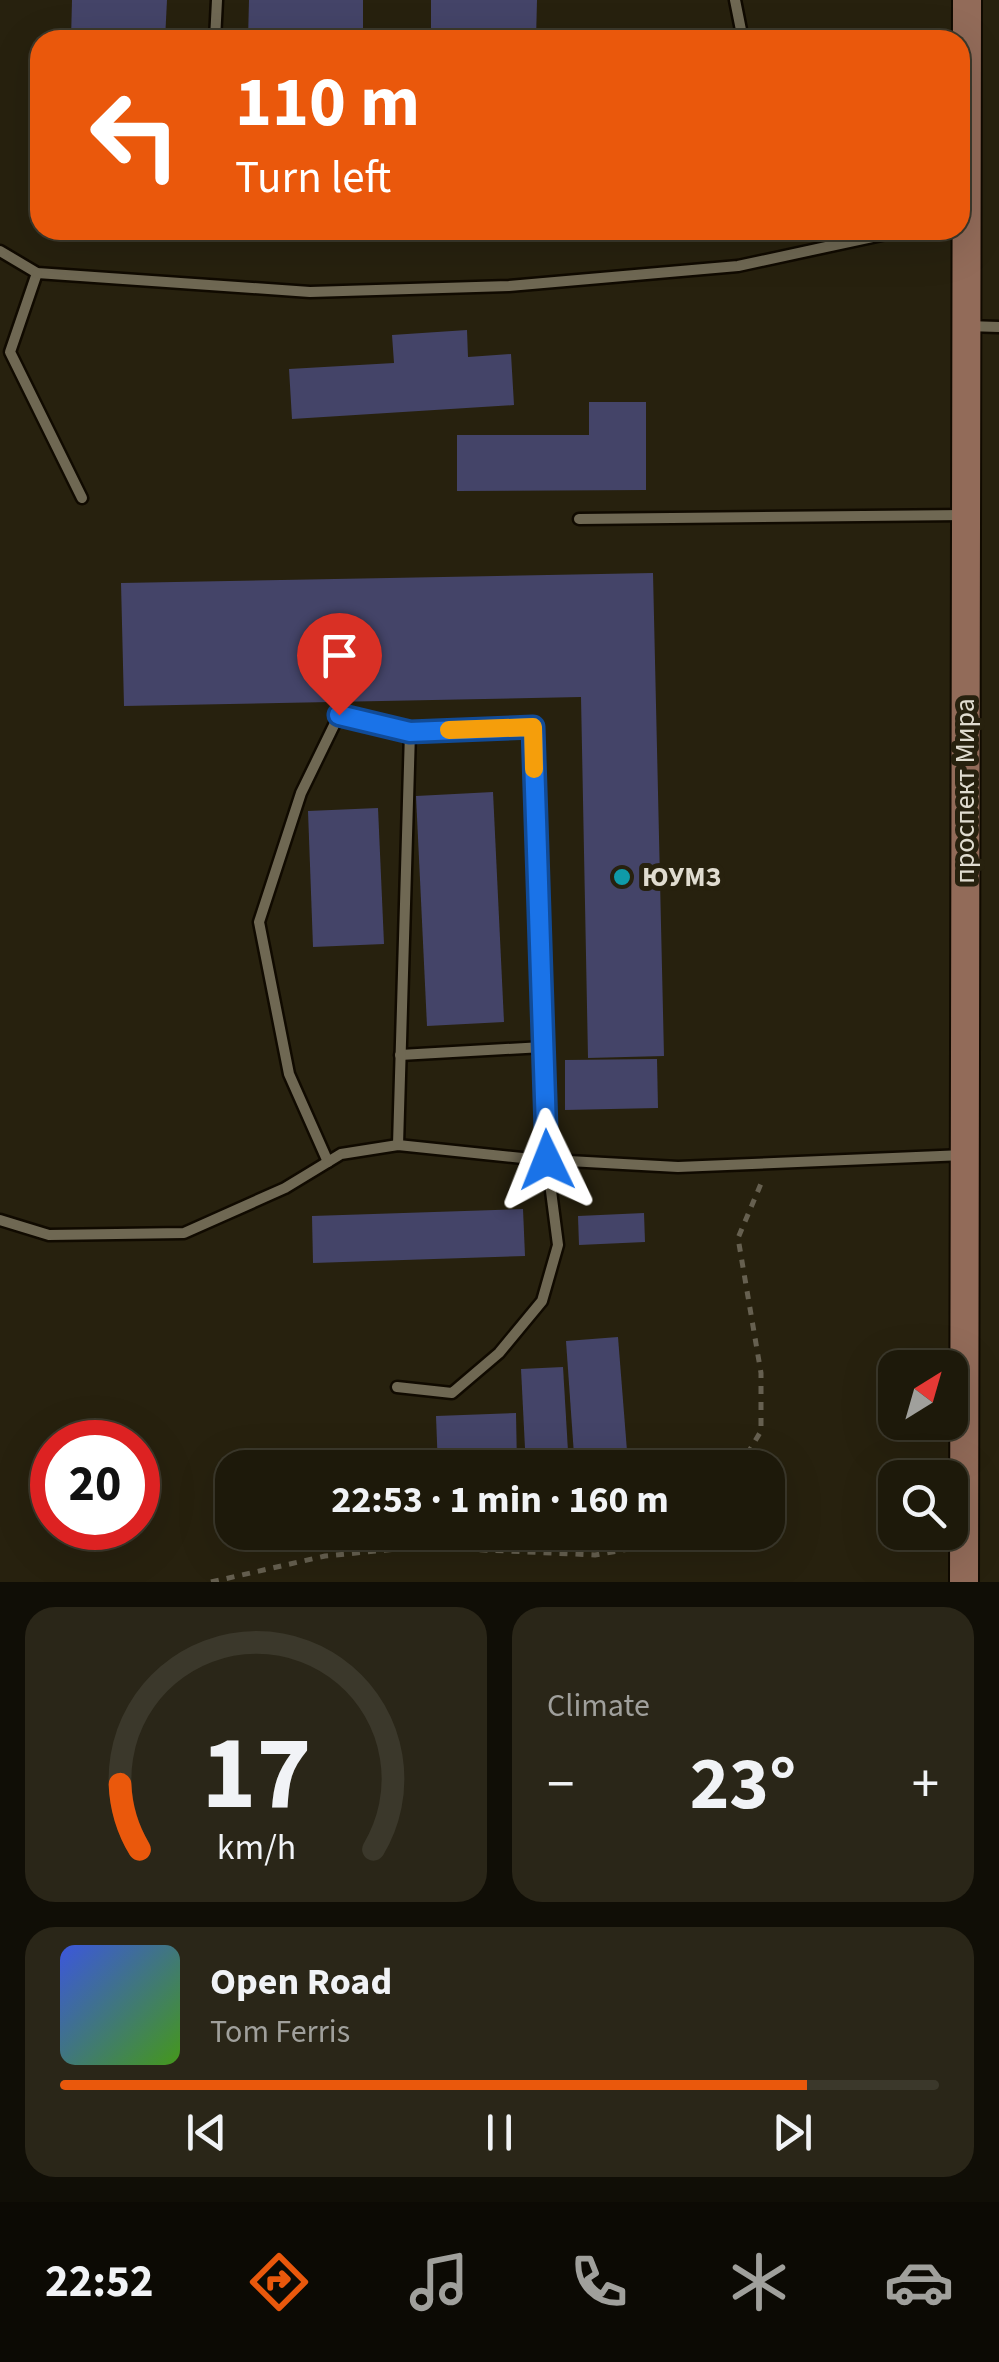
<!DOCTYPE html>
<html lang="en">
<head>
<meta charset="utf-8">
<style>
	:root { --surface:#1d190a; --page:#2a2618; --text:#f1f3f6; --muted:#a0a09c; --line:#3b382b; --accent:#ea580c }
	body { margin:0; font-family:"Source Sans 3",sans-serif; background:var(--page); color:var(--text); height:100vh; display:flex; flex-direction:column; font-size:38px; white-space:nowrap }
	* { box-sizing:border-box; margin:0 }
	p { font-size:32px; color:var(--muted) }
	.icon { flex:none; width:55px; height:55px; fill:none; stroke:currentColor; stroke-width:2; stroke-linecap:round; stroke-linejoin:round }
	.map { position:relative; height:1582px; overflow:hidden }
	.sheet { display:flex; flex-direction:column; gap:25px; padding:25px; background:#100e06; flex:1 }
	.sheet>* { flex:none }
	.hud { position:absolute; left:30px; top:30px; width:940px; height:210px; border-radius:30px; box-shadow:0 10px 40px #0002,0 0 0 2px var(--line); background:#ea580c; color:#fff; overflow:hidden }
	.needle { width:65px; rotate:37deg }
	.controls { position:absolute; left:878px; top:1350px; display:grid; gap:20px }
	.controls a { display:grid; place-items:center; width:90px; height:90px; border-radius:20px; background:var(--surface); box-shadow:0 10px 40px #0002,0 0 0 2px var(--line); font-size:50px }
	.speed { position:absolute; left:30px; top:1420px; display:flex; gap:20px; font-size:50px; font-weight:700; text-align:center }
	.speed>* { display:grid; place-content:center; width:130px; height:130px; border-radius:50%; background:var(--surface); box-shadow:0 10px 40px #0002,0 0 0 2px var(--line); line-height:1 }
	.speed .limit { border:15px solid #d22; background:#fff; color:#111 }
	.pin { position:absolute; display:grid; place-items:center; width:85px; height:85px; color:#fff; margin:-102px -42px; border-radius:50% 50% 50% 0; rotate:-45deg; box-shadow:0 0 10px #0007 }
	.pin .icon { rotate:45deg }
	.me { position:absolute; width:110px; margin:-55px; rotate:358deg; stroke-linejoin:round; filter:drop-shadow(0 0 8px #0008) }
	.turn { display:flex; align-items:center; gap:35px; height:210px; padding:0 40px; font-size:45px }
	.turn .icon { width:130px; height:130px; stroke-width:2.5 }
	.turn b { display:block; font-size:70px; line-height:85px }
	.big { font-size:75px; font-weight:700; line-height:1.1 }
	.sheet .tile { flex:1; display:flex; flex-direction:column; justify-content:center; gap:15px; min-width:0; padding:0 35px; border-radius:30px; background:var(--page) }
	.sheet .dial { align-items:center; gap:0 }
	.dial svg { height:260px; overflow:visible; fill:none; stroke:var(--line); stroke-width:7; stroke-linecap:round; text-anchor:middle }
	.dial text { fill:var(--text); stroke:none }
	.song { display:flex; align-items:center; gap:30px }
	.cover { width:120px; height:120px; border-radius:15px; background:linear-gradient(135deg,hsl(230 70% 55%),hsl(100 70% 35%)) }
	.played { height:10px; border-radius:5px; background:linear-gradient(90deg,var(--accent) 85%,var(--line) 85%) }
	.keys { display:flex; justify-content:space-around; direction:ltr }
	.heat { display:flex; justify-content:space-between; align-items:center; font-size:55px; direction:ltr }
	.sheet .tiles { flex:1; display:grid; gap:25px; grid-template-columns:1fr 1fr }
	.tile:last-child { grid-column:span 2 }
	.trip { position:absolute; left:215px; top:1450px; width:570px; height:100px; border-radius:30px; background:var(--surface); box-shadow:0 10px 40px #0002,0 0 0 2px var(--line); font-weight:700; line-height:100px; text-align:center }
	.tab-bar { display:flex; height:160px; justify-content:space-around; align-items:center; background:#0c0a04; color:var(--muted) }
	.tab-bar .icon { width:70px; height:70px }
	.tab-bar .on { color:var(--accent) }
	.tab-bar b { font-size:45px; color:var(--text) }
	.map>svg:first-child { display:block }
	.building { fill:#444468 }
	.lines { fill:none; stroke-linecap:round; stroke-linejoin:round }
	.service-casing { stroke:#100a00; stroke-width:15 }
	.secondary-casing { stroke:#100a00; stroke-width:32 }
	.path { stroke:#666050; stroke-width:5; stroke-dasharray:8 8; stroke-linecap:butt }
	.service { stroke:#6f6853; stroke-width:10 }
	.secondary { stroke:#926b59; stroke-width:28 }
	.route-casing { stroke:#114b97; stroke-width:25 }
	.route { stroke:#1a73e8; stroke-width:18 }
	.slow { stroke:#f59e0b; stroke-width:18 }
	.culture-dot { fill:#0f9aa8; stroke:#27210e; stroke-width:4 }
	.labels { text-anchor:middle; dominant-baseline:central; stroke-width:10; stroke-linejoin:round; paint-order:stroke }
	.street-label { font-size:28px; fill:#e0dcd0; stroke:#27210e }
	.poi-label { font-size:28px; font-weight:bold; fill:#e0dcd0; stroke:#27210e; text-anchor:start }
</style>
</head>
<body>
<div class="map">
<svg width="999" height="1582" viewBox="0 0 999 1582">
	<rect width="100%" height="100%" fill="#27210e"/>
	<g class="building">
		<path d="M72,0H167L165,40H71Z"/>
		<path d="M249,0H363V40H248Z"/>
		<path d="M431,0H537L536,40H431Z"/>
		<path d="M467,330L468,357L511,354L514,405L292,419L289,369L394,363L392,335Z"/>
		<path d="M589,402H646V490L457,491V435H589Z"/>
		<path d="M653,573L664,1056L588,1058L581,697L124,706L121,583Z"/>
		<path d="M493,792L504,1022L427,1026L416,796Z"/>
		<path d="M378,808L384,944L313,947L308,811Z"/>
		<path d="M657,1059L658,1108L565,1110V1060Z"/>
		<path d="M523,1209L525,1256L313,1263L312,1216Z"/>
		<path d="M644,1213L645,1242L579,1245L578,1216Z"/>
		<path d="M618,1337L627,1451L574,1455L566,1341Z"/>
		<path d="M563,1367L569,1468H526L521,1369Z"/>
		<path d="M516,1413L517,1467L438,1468L436,1416Z"/>
	</g>
	<g class="lines">
		<g class="service-casing">
			<g id="service">
				<path d="M735,0L743,40"/>
				<path d="M215,40L217,0"/>
				<path d="M0,251L37,273L310,292L509,286L738,266L905,230"/>
				<path d="M37,273L10,352L82,498"/>
				<path d="M967,326L999,327"/>
				<path d="M579,519L965,515"/>
				<path d="M400,1055L543,1047"/>
				<path d="M398,1145L410,732"/>
				<path d="M328,1162L289,1074L259,922L301,793L339,715L410,732L533,727L547,1160L558,1245L542,1301L499,1353L452,1393L397,1387"/>
				<path d="M0,1220L49,1235L184,1233L285,1188L341,1154L398,1145L532,1159L678,1167L964,1155"/>
			</g>
		</g>
		<g class="secondary-casing">
			<path id="secondary" d="M964,1582L967,0"/>
		</g>
		<g class="path">
			<path d="M739,1468L761,1431V1373L738,1238L763,1179"/>
			<path d="M211,1582L325,1556L418,1547L595,1555L674,1541L683,1532"/>
		</g>
		<use href="#service" class="service"/>
		<use href="#secondary" class="secondary"/>
	</g>
	<g class="lines">
		<g class="route-casing">
			<path id="route" d="M339,715L410,732L533,727L547,1160"/>
		</g>
		<use href="#route" class="route"/>
		<path class="slow" d="M449,730L533,727L534,769"/>
	</g>
	<circle class="culture-dot" cx="622" cy="877" r="10"/>
	<g class="labels">
		<g class="street-label">
			<text transform="translate(965 791) rotate(-90)">проспект Мира</text>
		</g>
		<g class="poi-label">
			<text x="642" y="877">ЮУМЗ</text>
		</g>
	</g>
</svg>
<div class="controls">
<a><svg class="needle" viewBox="-14 -14 28 28"><path d="M0-13l5 13h-10z" fill="#e53935"/><path d="M0 13l5-13h-10z" fill="#a0a09c"/></svg></a>
<a><svg class="icon" aria-label="search" viewBox="0 0 24 24"><circle cx="10" cy="10" r="6"/><path d="M15 15l6 6"/></svg></a>
</div>
<div class="speed"><div class="limit">20</div></div>
<div class="pin" style="left:339px;top:715px;background:#d93025"><svg class="icon" aria-label="arrive" viewBox="0 0 24 24"><path d="M6 21V4h12l-3 4 3 4H6"/></svg></div>
<svg class="me" style="left:547px;top:1160px" viewBox="-20 -20 40 40"><path d="M0-17L14 15 0 8-14 15z" fill="#1a73e8" stroke="#fff" stroke-width="4"/></svg>
<div class="trip">22:53 · 1 min · 160 m</div>
<div class="hud">
<div class="turn"><svg class="icon" aria-label="left" viewBox="0 0 24 24"><path d="M17 20v-9H6M10 6l-5 5 5 5"/></svg><div><b>110 m</b>Turn left</div></div>
</div>
</div>
<section class="sheet">
<div class="tiles">
<div class="tile dial"><svg viewBox="0 0 100 80">
<path d="M14 69A42 42 0 1 1 86 69"/>
<path d="M14 69A42 42 0 0 1 8 49" stroke="#ea580c"/>
<text x="50" y="56" font-size="32" font-weight="700">17</text>
<text x="50" y="72" font-size="11">km/h</text>
</svg></div>
<div class="tile"><p>Climate</p>
<div class="heat"><a>−</a><b class="big">23°</b><a>+</a></div>
</div>
<div class="tile">
<div class="song"><i class="cover"></i><div><b>Open Road</b><p>Tom Ferris</p></div></div>
<div class="played"></div>
<div class="keys"><svg class="icon" aria-label="previous" viewBox="0 0 24 24"><path d="M18 5L8 12l10 7zM5 5v14"/></svg><svg class="icon" aria-label="pause" viewBox="0 0 24 24"><path d="M8 5v14M16 5v14"/></svg><svg class="icon" aria-label="next" viewBox="0 0 24 24"><path d="M6 5l10 7-10 7zM19 5v14"/></svg></div>
</div>
</div>
</section>
<nav class="tab-bar">
<b>22:52</b>
<svg class="icon on" aria-label="directions" viewBox="0 0 24 24"><path d="M12 3l9 9-9 9-9-9zM9 14v-3h6M13 9l2 2-2 2"/></svg>
<svg class="icon" aria-label="music" viewBox="0 0 24 24"><path d="M9 18V5l10-2v13"/><circle cx="6" cy="18" r="3"/><circle cx="16" cy="16" r="3"/></svg>
<svg class="icon" aria-label="phone" viewBox="0 0 24 24"><path d="M5 4h4l2 5-3 2q2 4 5 5l2-3 5 2v4C11 20 4 13 5 4z"/></svg>
<svg class="icon" aria-label="climate" viewBox="0 0 24 24"><path d="M12 3v18M4 7l16 10M4 17L20 7"/></svg>
<svg class="icon" aria-label="car" viewBox="0 0 24 24"><path d="M5 17H2v-5l4-1 3-4h7l3 4 3 1v5h-3M9 17h6M6 11h13"/><circle cx="7" cy="17" r="2"/><circle cx="17" cy="17" r="2"/></svg>
</nav>
</body>
</html>
